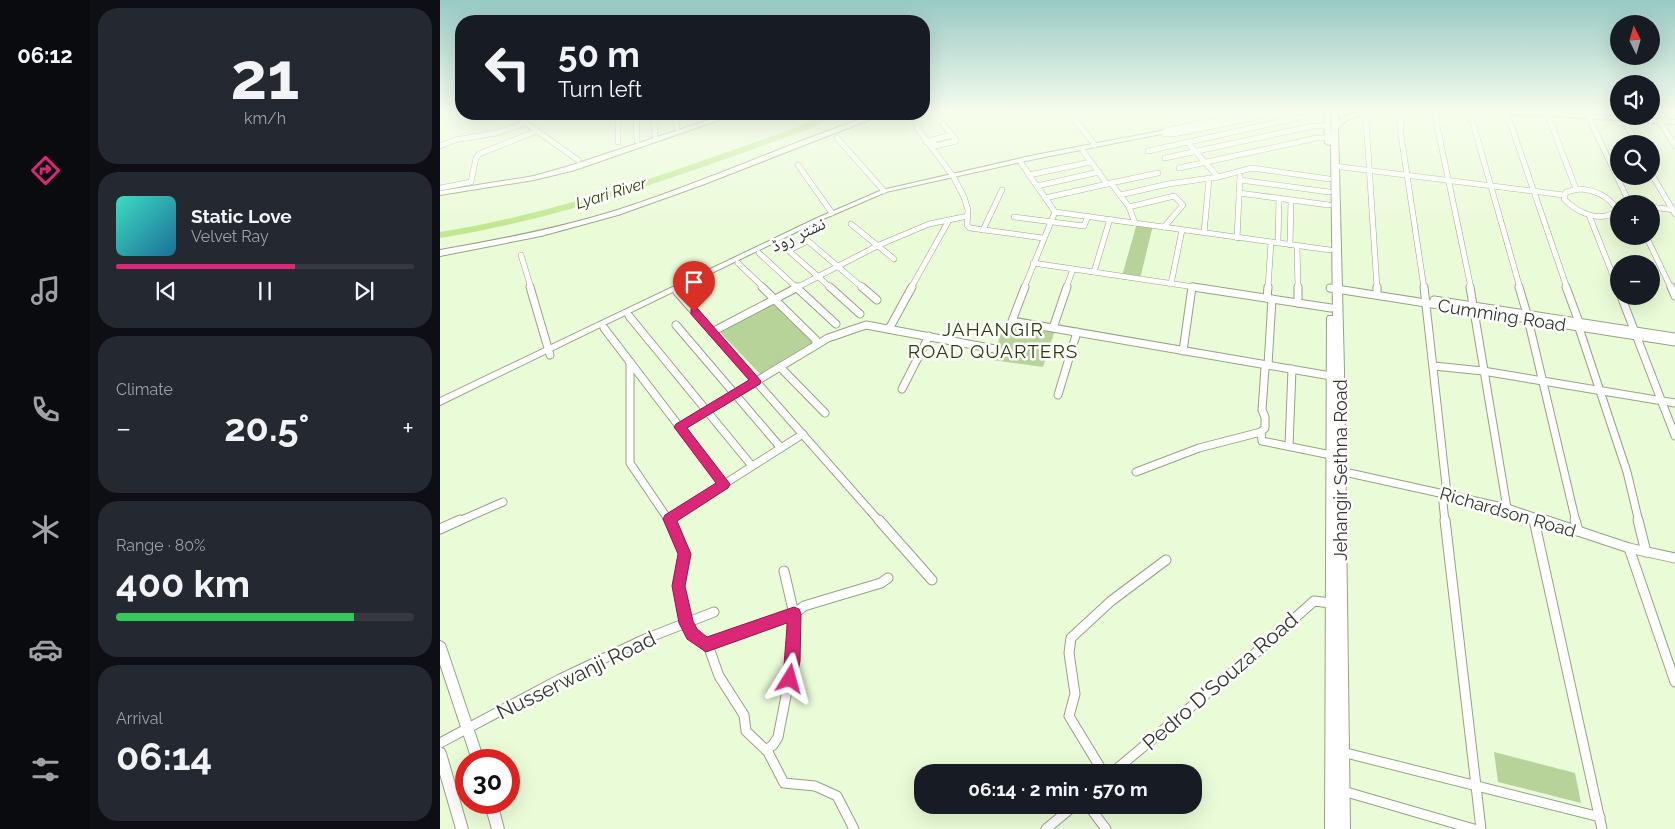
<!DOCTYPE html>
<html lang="en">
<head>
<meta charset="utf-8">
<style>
	:root { --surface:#171b24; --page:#242831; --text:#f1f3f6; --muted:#9ea1a6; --line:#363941; --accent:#db2777 }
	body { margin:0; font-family:Raleway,"Noto Naskh Arabic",sans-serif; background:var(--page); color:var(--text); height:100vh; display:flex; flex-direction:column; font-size:19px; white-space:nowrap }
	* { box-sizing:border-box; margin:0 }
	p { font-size:16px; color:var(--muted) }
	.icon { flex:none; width:28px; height:28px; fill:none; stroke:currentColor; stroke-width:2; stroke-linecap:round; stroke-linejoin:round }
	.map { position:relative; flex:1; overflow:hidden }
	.sheet { display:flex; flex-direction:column; gap:8px; padding:8px; background:#0d0f14; width:350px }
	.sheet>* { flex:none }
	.guide { position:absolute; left:15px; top:15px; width:475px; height:105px; border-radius:20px; box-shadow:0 5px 20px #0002; background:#171b24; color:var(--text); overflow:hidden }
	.needle { width:32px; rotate:355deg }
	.tools { position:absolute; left:1170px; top:15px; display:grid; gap:10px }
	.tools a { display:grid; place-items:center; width:50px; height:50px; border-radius:50%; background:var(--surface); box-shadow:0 5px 20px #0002; font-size:25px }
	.speed { position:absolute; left:15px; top:749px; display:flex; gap:10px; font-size:25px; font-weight:700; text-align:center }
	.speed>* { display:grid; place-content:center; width:65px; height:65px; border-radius:50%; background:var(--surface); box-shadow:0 5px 20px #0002; line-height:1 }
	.speed .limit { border:8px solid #d22; background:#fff; color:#111 }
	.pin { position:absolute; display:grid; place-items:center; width:42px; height:42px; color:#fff; margin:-51px -21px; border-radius:50% 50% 50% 0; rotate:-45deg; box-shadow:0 0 5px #0007 }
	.pin .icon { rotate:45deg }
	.me { position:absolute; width:55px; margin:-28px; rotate:8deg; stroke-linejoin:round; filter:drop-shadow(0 0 4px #0008) }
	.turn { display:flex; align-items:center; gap:18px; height:105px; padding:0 20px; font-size:22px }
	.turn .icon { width:65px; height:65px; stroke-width:2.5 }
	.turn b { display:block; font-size:35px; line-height:42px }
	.big { font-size:38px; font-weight:700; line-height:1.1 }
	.sheet .tile { flex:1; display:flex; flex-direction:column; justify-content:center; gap:8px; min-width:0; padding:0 18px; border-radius:20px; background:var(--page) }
	.sheet .dial { align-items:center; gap:0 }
	.dial b { font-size:65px; line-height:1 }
	.song { display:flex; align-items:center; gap:15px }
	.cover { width:60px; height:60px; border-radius:8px; background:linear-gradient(135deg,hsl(170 70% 55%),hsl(200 70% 35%)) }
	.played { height:5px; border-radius:2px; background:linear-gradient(90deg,var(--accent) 60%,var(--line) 60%) }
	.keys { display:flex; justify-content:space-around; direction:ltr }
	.heat { display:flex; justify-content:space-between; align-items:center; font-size:28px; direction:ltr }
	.charge { height:8px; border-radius:4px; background:linear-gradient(90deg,#34c759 80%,var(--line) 0) }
	.trip { position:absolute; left:474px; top:764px; width:288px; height:50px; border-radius:20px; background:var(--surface); box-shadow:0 5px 20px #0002; font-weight:700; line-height:50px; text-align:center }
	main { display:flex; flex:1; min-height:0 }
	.menu { display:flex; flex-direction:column; width:90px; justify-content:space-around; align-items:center; background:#090b0e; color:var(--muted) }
	.menu .icon { width:35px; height:35px }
	.menu .current { color:var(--accent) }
	.menu b { font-size:22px; color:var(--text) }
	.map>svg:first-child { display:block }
	.green { fill:#b8d399 }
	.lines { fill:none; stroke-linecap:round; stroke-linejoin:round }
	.river { fill:#c0e88f; fill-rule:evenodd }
	.minor-far2-casing { stroke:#94a483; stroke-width:6 }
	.minor-far1-casing { stroke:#94a483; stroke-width:9 }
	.minor-casing { stroke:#94a483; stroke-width:11 }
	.major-casing { stroke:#94a483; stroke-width:2 }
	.highway-casing { stroke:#94a483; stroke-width:2 }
	.minor-far2 { stroke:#fff; stroke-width:5 }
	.minor-far1 { stroke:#fff; stroke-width:7 }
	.minor { stroke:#fff; stroke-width:9 }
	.major { fill:#fff; fill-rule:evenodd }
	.highway { fill:#fff; fill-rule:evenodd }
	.route { fill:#db2777; stroke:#8e194d }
	.labels { text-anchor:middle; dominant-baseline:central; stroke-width:5; stroke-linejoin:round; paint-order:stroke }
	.far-water-label { font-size:16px; font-style:italic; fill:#2a4100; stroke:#fff }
	.street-label { font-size:18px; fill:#32392b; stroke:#fff }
	.neighbourhood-label { font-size:19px; letter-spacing:1px; fill:#293d08; stroke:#fff }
	.near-street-label { font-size:21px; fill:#32392b; stroke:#fff }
</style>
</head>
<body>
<main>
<nav class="menu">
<b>06:12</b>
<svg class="icon current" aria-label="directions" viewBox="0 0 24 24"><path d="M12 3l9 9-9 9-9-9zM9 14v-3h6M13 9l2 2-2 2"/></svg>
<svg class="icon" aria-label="music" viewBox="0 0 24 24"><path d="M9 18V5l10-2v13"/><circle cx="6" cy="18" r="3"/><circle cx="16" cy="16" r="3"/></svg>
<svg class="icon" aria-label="phone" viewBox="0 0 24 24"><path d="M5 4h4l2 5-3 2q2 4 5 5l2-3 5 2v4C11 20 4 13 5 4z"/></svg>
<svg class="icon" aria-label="climate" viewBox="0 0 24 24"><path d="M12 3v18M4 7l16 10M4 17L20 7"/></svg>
<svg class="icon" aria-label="car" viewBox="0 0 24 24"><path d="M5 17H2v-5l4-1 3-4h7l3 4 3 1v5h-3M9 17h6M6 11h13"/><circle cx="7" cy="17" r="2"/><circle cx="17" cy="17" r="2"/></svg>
<svg class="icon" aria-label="filters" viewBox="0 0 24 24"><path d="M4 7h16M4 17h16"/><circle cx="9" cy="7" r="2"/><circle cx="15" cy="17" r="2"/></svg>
</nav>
<section class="sheet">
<div class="tile dial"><b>21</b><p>km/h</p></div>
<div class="tile">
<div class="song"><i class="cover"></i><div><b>Static Love</b><p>Velvet Ray</p></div></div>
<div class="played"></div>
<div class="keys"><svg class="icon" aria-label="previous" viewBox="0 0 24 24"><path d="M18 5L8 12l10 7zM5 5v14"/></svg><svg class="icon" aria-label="pause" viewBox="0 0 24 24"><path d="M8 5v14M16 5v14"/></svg><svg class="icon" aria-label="next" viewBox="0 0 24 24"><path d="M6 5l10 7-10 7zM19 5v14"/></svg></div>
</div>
<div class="tile"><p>Climate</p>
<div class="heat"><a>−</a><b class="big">20.5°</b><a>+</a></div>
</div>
<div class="tile"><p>Range · 80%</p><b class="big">400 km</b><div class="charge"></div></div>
<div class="tile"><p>Arrival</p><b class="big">06:14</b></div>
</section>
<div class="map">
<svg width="1235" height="829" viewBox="0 0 1235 829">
	<rect width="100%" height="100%" fill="#eafbd8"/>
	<g class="green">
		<path d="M697,223L713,225L700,279L682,276Z"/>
		<path d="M334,303L373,342L320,374L279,331Z"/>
		<path d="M565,322L615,330L603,367L552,360Z"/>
		<path d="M1054,752L1135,773L1141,803L1058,782Z"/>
	</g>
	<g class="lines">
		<path class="river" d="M387,114H397L372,128C249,172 130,217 0,238V232C129,211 243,168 366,124Z"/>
		<g class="minor-far2-casing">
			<g id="minor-far2">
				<path d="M628,111L655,145"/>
				<path d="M960,111L961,135L984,288"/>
				<path d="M989,111L1066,114"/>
				<path d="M994,111L1031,288"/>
				<path d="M1220,111L1226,119"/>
				<path d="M1030,113L1080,288"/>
				<path d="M1107,113L1136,189"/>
				<path d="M73,114L138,160"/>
				<path d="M178,114V142"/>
				<path d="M196,114L197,141"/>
				<path d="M214,114L215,136"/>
				<path d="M235,114L237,128"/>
				<path d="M255,114V119"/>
				<path d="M1063,115L1070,122L1127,288"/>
				<path d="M1148,116L1190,204"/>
				<path d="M926,118L937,288"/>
				<path d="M1183,119L1197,144"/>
				<path d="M1220,121L1235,146"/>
				<path d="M503,124L512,135"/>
				<path d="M477,128L513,176L524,197L528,210L527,225L530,228L603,238"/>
				<path d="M725,131L819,111"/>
				<path d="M724,134H734L848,111"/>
				<path d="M512,135L516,141L496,146L492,140Z"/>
				<path d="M397,138L444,191"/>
				<path d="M486,142L492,140"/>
				<path d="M748,143L778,177"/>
				<path d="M0,146L15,140L56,133L86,123"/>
				<path d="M643,151L667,184L671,183L689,207L695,223"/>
				<path d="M708,151L875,114"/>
				<path d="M725,158L873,126H887"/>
				<path d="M581,163L615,212L890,250"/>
				<path d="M358,165L392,213"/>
				<path d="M894,166L1124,195"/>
				<path d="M739,168L877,138H888"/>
				<path d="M1211,173L1235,214"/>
				<path d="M589,175L651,162"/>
				<path d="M800,180L889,192"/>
				<path d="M671,183L718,173"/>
				<path d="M597,186L659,172"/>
				<path d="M0,188L31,182L36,158L39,154L97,131"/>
				<path d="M1139,189C1155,190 1167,195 1176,208V212C1158,223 1137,212 1124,199L1126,192Z"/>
				<path d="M799,193L889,205"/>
				<path d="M680,195L728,184L778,177L812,168L889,179"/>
				<path d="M605,198L667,184"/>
				<path d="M689,207L734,196L743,205L724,227"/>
				<path d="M1211,207L1235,210"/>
				<path d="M1149,215L1178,288"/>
				<path d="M574,217L644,226L648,216"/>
				<path d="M411,224L454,259"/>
				<path d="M543,230L562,190"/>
				<path d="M764,233L769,179"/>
				<path d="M1206,236L1231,288"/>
				<path d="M797,238L800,176"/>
				<path d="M340,243L391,288"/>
				<path d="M838,243L839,198"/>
				<path d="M850,245L851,200"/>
				<path d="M857,246L858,288"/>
				<path d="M349,250L368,241L423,288"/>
				<path d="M319,253L357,288"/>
				<path d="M81,255L91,288"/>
				<path d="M298,263L324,288"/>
				<path d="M593,263L761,288"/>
				<path d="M654,272L670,219"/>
				<path d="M731,284L742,230"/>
				<path d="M356,288L439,245L489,224L528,216"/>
				<path d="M471,288L508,222"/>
				<path d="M584,288L615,212"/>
				<path d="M626,288L633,269"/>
				<path d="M828,288L831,242"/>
				<path d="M890,288H892"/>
			</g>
		</g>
		<g class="minor-far1-casing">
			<g id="minor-far1">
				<path d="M90,287L110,355"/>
				<path d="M322,287L376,340V345"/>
				<path d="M356,287L396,324"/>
				<path d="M390,287L420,314"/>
				<path d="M422,287L437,300"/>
				<path d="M585,287L572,321L891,376"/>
				<path d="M753,287L891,308"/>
				<path d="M858,287V303"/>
				<path d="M937,287V291"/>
				<path d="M984,287L1007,494"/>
				<path d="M1030,287L1067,508"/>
				<path d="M1079,287L1087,314"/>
				<path d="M1126,287L1139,322"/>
				<path d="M1178,287L1179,290"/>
				<path d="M1231,287L1235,296"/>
				<path d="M890,288L1235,342"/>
				<path d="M237,292L440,522"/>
				<path d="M1181,296L1235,436"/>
				<path d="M827,298L828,287"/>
				<path d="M994,300L1235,337"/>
				<path d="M189,316L312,466"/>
				<path d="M1088,319L1136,522"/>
				<path d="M236,325L341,448"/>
				<path d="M164,328L284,485"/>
				<path d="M613,328L627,287"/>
				<path d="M1139,328L1187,472L1199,522"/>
				<path d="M449,329L472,287"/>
				<path d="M272,332L358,287"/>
				<path d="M743,351L752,287"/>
				<path d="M190,362V463L230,522"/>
				<path d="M994,366L1043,371L1235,403"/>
				<path d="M340,367L385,413"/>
				<path d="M462,389L489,336"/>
				<path d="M618,395L637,332"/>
				<path d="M240,427L388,338L426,325L555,349"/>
				<path d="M821,432L822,441L891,455"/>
				<path d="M849,446L852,369"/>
				<path d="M900,471L1067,508L1109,522"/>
				<path d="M696,472L759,448L821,432L825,428V417L822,410L825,368L828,365L832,299"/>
				<path d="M1002,493L1005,522"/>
				<path d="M1093,517L1094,522"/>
				<path d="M229,519L363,434"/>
				<path d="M17,522L63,502"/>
			</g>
		</g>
		<g class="minor-casing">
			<g id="minor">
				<path d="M230,520L245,554L239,586L246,623L252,634L269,648L279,676L304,715L306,731L328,752L344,783L375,786L397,796L414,829"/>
				<path d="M439,520L492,580"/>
				<path d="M1005,520L1041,829"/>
				<path d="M1094,520L1162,829"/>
				<path d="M1105,520L1189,548L1235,558"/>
				<path d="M1135,520L1138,531"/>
				<path d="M1198,520L1206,552"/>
				<path d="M0,529L20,520"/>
				<path d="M1189,548L1235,682"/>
				<path d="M266,645L353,615L364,606L441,583L448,578"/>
				<path d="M0,743L120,679L205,639L274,612"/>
				<path d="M326,750L333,745L338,737L353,660L354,614L344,571"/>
				<path d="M902,752L1160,817"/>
				<path d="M663,772L629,716L635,694L629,653L631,638L671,601L726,560"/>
				<path d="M673,772L819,650L874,601L891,603"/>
				<path d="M903,791L1034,829"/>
				<path d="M648,805L666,829"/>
				<path d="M606,829L635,805"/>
			</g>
		</g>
		<g class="major-casing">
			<g id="major">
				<path d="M825,111H837L595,159L446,192L381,220L0,405V398L377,218L442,190L595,155Z"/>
				<path d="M1023,111H1096L1235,120V124L1096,115L1026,113Z"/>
				<path d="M0,641L4,643L6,647L44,760H32L0,664Z"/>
				<path d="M0,747L4,749L6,753L28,829H16L0,774Z"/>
				<path d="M44,802H57L64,829H52Z"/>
			</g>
		</g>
		<g class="highway-casing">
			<g id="highway">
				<path d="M884,111H890L891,135L892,111H898V121C907,114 920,111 931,111L907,120L898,128L904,370L910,829H885L887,318L888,316H893L891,144L888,145L885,143Z"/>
				<path d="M287,114H296L135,170L94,180L0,195V191L94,176L129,166Z"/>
				<path d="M435,114H444L262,185L178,215L101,236L0,256V250C58,240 115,229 171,212C261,184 346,144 435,114Z"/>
			</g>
		</g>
		<use href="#minor-far2" class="minor-far2"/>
		<use href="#minor-far1" class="minor-far1"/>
		<use href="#minor" class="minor"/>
		<use href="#major" class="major"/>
		<use href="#highway" class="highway"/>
	</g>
	<linearGradient id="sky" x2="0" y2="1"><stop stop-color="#98c9c4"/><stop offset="0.49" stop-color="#f6fded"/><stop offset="1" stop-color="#f6fded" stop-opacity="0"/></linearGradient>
	<rect width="1235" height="227" fill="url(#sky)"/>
	<path class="route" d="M254,308L258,309L321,381L320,384L247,428L290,484L288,488L237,521L251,554L245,586L253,621L257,629L267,637L354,607L359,609L361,614L360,661L355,685L350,687L344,685C342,678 347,634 347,623L266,652L247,639L239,623L232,586L238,554L223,519L225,515L276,483L234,427L236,424L309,380L251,314V309Z"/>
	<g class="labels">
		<g class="far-water-label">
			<text transform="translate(171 193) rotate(-17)">Lyari River</text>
		</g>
		<g class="street-label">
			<text transform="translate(358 234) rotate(-25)">نشتر روڈ</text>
			<text transform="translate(1062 315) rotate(9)">Cumming Road</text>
			<text transform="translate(900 470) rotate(-90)">Jehangir Sethna Road</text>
			<text transform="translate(1068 512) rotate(16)">Richardson Road</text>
		</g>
		<g class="neighbourhood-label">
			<text x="553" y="329">JAHANGIR<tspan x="553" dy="22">ROAD QUARTERS</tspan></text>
		</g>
		<g class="near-street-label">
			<text transform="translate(136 675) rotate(-26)">Nusserwanji Road</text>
			<text transform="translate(780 681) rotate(-41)">Pedro D'Souza Road</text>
		</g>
	</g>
</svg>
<div class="tools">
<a><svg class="needle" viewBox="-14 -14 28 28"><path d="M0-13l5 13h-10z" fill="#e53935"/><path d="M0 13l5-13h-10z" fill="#9ea1a6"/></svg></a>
<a><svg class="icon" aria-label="sound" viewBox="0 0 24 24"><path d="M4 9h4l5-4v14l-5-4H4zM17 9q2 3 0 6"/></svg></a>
<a><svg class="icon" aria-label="search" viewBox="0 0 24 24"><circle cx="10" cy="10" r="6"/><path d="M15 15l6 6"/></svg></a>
<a>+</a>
<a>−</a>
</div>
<div class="speed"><div class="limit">30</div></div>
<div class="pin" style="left:254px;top:312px;background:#d93025"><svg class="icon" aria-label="arrive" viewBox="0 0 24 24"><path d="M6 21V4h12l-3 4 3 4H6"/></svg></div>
<svg class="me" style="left:350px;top:679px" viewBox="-20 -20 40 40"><path d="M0-17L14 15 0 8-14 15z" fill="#db2777" stroke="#fff" stroke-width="4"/></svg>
<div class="trip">06:14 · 2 min · 570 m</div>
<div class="guide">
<div class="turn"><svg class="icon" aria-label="left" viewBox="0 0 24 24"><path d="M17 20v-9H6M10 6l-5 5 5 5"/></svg><div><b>50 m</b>Turn left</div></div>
</div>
</div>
</main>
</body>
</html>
